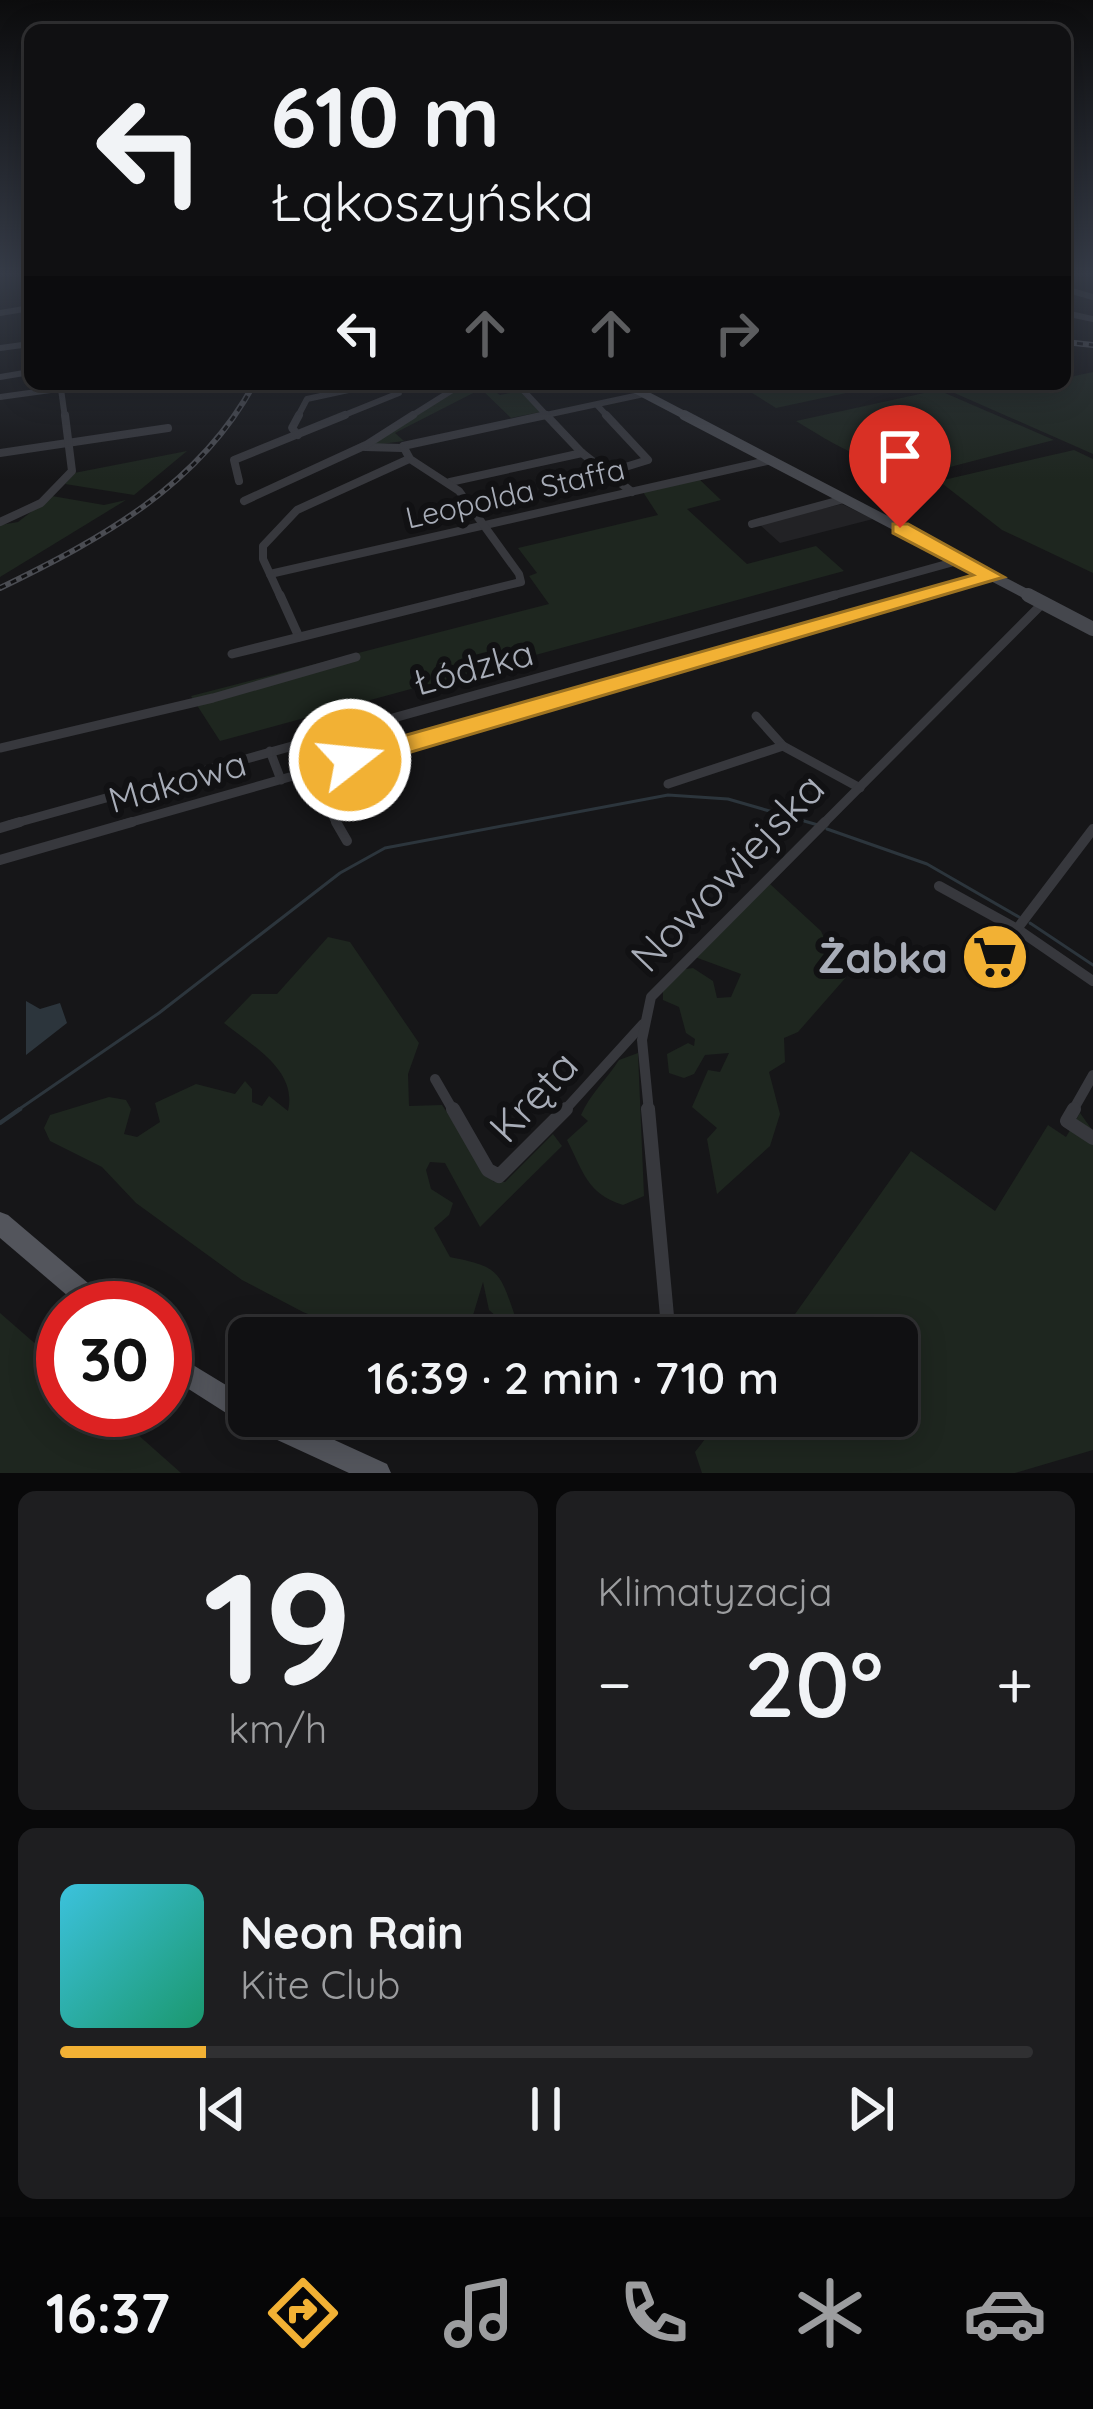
<!DOCTYPE html>
<html lang="pl">
<head>
<meta charset="utf-8">
<style>
	:root { --surface:#101012; --page:#1e1e20; --text:#f1f3f6; --muted:#9c9d9f; --line:#303032; --accent:#f2b134 }
	body { margin:0; font-family:Quicksand,sans-serif; background:var(--page); color:var(--text); height:100vh; display:flex; flex-direction:column; font-size:45px; white-space:nowrap }
	* { box-sizing:border-box; margin:0 }
	p { font-size:39px; color:var(--muted) }
	.icon { flex:none; width:66px; height:66px; fill:none; stroke:currentColor; stroke-width:2; stroke-linecap:round; stroke-linejoin:round }
	.map { position:relative; height:1473px; overflow:hidden }
	.details { display:flex; flex-direction:column; gap:18px; padding:18px; background:#09090a; flex:1 }
	.details>* { flex:none }
	.top-card { position:absolute; left:24px; top:24px; width:1047px; height:366px; border-radius:18px; box-shadow:0 6px 30px #0003,0 0 0 3px var(--line); background:#101012; color:var(--text); overflow:hidden }
	.speed { position:absolute; left:36px; top:1281px; display:flex; gap:24px; font-size:60px; font-weight:700; text-align:center }
	.speed>* { display:grid; place-content:center; width:156px; height:156px; border-radius:50%; background:var(--surface); box-shadow:0 6px 30px #0003,0 0 0 3px var(--line); line-height:1 }
	.speed .limit { border:18px solid #d22; background:#fff; color:#111 }
	.pin { position:absolute; display:grid; place-items:center; width:102px; height:102px; color:#fff; margin:-123px -51px; border-radius:50% 50% 50% 0; rotate:-45deg; box-shadow:0 0 12px #0007 }
	.pin .icon { rotate:45deg }
	.me { position:absolute; width:132px; margin:-66px; rotate:74deg; stroke-linejoin:round; filter:drop-shadow(0 0 9px #0008) }
	.turn { display:flex; align-items:center; gap:42px; height:252px; padding:0 48px; font-size:54px }
	.turn .icon { width:156px; height:156px; stroke-width:2.5 }
	.turn b { display:block; font-size:84px; line-height:102px }
	.lanes { display:flex; align-items:center; height:114px; padding:0 48px; background:#0003; justify-content:center; gap:60px; direction:ltr }
	.lanes .off { opacity:.35 }
	.big { font-size:90px; font-weight:600; line-height:1.1 }
	.details .widget { flex:1; display:flex; flex-direction:column; justify-content:center; gap:18px; min-width:0; padding:0 42px; border-radius:18px; background:var(--page) }
	.details .dial { align-items:center; gap:0 }
	.dial b { font-size:156px; line-height:1 }
	.song { display:flex; align-items:center; gap:36px }
	.cover { width:144px; height:144px; border-radius:18px; background:linear-gradient(135deg,hsl(190 70% 55%),hsl(160 70% 35%)) }
	.played { height:12px; border-radius:6px; background:linear-gradient(90deg,var(--accent) 15%,var(--line) 15%) }
	.keys { display:flex; justify-content:space-around; direction:ltr }
	.heat { display:flex; justify-content:space-between; align-items:center; font-size:66px; direction:ltr }
	.details .tiles { flex:1; display:grid; gap:18px; grid-template-columns:1fr 1fr }
	.widget:last-child { grid-column:span 2 }
	.trip { position:absolute; left:228px; top:1317px; width:690px; height:120px; border-radius:18px; background:var(--surface); box-shadow:0 6px 30px #0003,0 0 0 3px var(--line); font-weight:600; line-height:120px; text-align:center }
	.dock { display:flex; height:192px; justify-content:space-around; align-items:center; background:#060607; color:var(--muted) }
	.dock .icon { width:84px; height:84px }
	.dock .selected { color:var(--accent) }
	.dock b { font-size:54px; color:var(--text) }
	.map>svg:first-child { display:block }
	.built { fill:#222225 }
	.green { fill:#1e261f }
	.water { fill:#2c353c }
	.lines { fill:none; stroke-linecap:round; stroke-linejoin:round }
	.stream-far1 { stroke:#2c353c; stroke-width:3 }
	.stream { stroke:#2c353c; stroke-width:4.5 }
	.street-far4 { stroke:#37383d; stroke-width:6 }
	.street-far3 { stroke:#37383d; stroke-width:8 }
	.street-far2 { stroke:#37383d; stroke-width:9 }
	.street-far1 { stroke:#37383d; stroke-width:10 }
	.street { stroke:#37383d; stroke-width:14 }
	.secondary-far2 { stroke:#45474d; stroke-width:8 }
	.secondary-far1 { stroke:#45474d; stroke-width:10 }
	.secondary { stroke:#45474d; stroke-width:14 }
	.primary { fill:#53555c; fill-rule:evenodd }
	.rail-casing { stroke:#4a4c52; stroke-width:6 }
	.rail { stroke:#111113; stroke-width:3; stroke-dasharray:6; stroke-linecap:butt }
	.route { fill:#f2b134; stroke:#9d7322; stroke-width:3 }
	.labels { text-anchor:middle; dominant-baseline:central; stroke-width:12; stroke-linejoin:round; paint-order:stroke }
	.far-street-label { font-size:30px; fill:#a8adb8; stroke:#111113 }
	.street-label { font-size:36px; fill:#a8adb8; stroke:#111113 }
	.near-street-label { font-size:42px; fill:#a8adb8; stroke:#111113 }
	.near-poi-label { font-size:42px; font-weight:bold; fill:#a8adb8; stroke:#111113; text-anchor:end }
</style>
</head>
<body>
<div class="map">
<svg width="1093" height="1473" viewBox="0 0 1093 1473">
	<rect width="100%" height="100%" fill="#161618"/>
	<path class="built" d="M842,504L873,519L780,543L759,524Z"/>
	<g class="green">
		<path d="M1093,372V454L934,384H1065V378Z"/>
		<path d="M463,384H484L500,395L521,391L540,412L511,418L481,389L395,433L404,441L366,446Z"/>
		<path d="M738,384H888L776,408Z"/>
		<path d="M938,390L1054,440L927,473C906,459 894,467 873,461C845,452 821,436 796,421Z"/>
		<path d="M1074,450L1093,459V573L1002,530L939,481Z"/>
		<path d="M187,451L134,495L65,484L74,473Z"/>
		<path d="M699,479L721,500L687,509L747,564L816,546L844,571L220,741L191,696L549,604L529,576L537,573L518,548L658,515L643,492Z"/>
		<path d="M52,496L104,505L126,500L0,577V525L18,522Z"/>
		<path d="M770,884L821,931L835,963L855,967L798,1032L784,1038L785,1062L769,1072L780,1114L770,1146L717,1194L707,1139L717,1128L692,1107L708,1070L720,1072L729,1053L705,1055L694,1074L684,1078L669,1073L667,1054L688,1043L694,1046L695,1039L686,1033L679,1007L663,1000V991L679,970L693,968L713,981L717,998L731,997L741,974L695,957Z"/>
		<path d="M328,937L350,942L419,1043L408,1074L409,1106L442,1105L494,1182H505L553,1134L562,1146L480,1227L445,1163L430,1162L426,1170L431,1189L453,1203L449,1215L434,1228L450,1257C499,1267 499,1270 515,1316L506,1325L489,1310L483,1282L471,1322L480,1333L506,1338H367L303,1312L242,1280L136,1203L102,1167L50,1141L44,1128L50,1115L109,1097L126,1100L131,1109L124,1134L137,1137L160,1122L155,1103L196,1084L235,1094L245,1081L252,1089V1102L262,1106L269,1096L288,1111C298,1070 251,1045 224,1023L252,994H277Z"/>
		<path d="M638,1053L644,1196L623,1205C587,1194 583,1171 567,1140L588,1121L581,1115C590,1094 607,1079 619,1060Z"/>
		<path d="M1080,1113L1093,1131V1450L1015,1473H702L695,1452L723,1416H897V1338H778L911,1151L995,1211L1048,1125L1066,1137Z"/>
		<path d="M0,1313L63,1368V1410H110L181,1473H0Z"/>
	</g>
	<path class="water" d="M26,1001L40,1009L60,1003L67,1023L26,1055Z"/>
	<g class="lines">
		<g class="stream-far1">
			<path d="M827,829L927,864L1019,917"/>
			<path d="M1030,923L1093,965"/>
			<path d="M15,1112L159,1013L340,873L385,848L668,795L728,799L818,825"/>
		</g>
		<path class="stream" d="M0,1123L20,1109"/>
		<g class="street-far4">
			<path d="M1065,289L1093,297"/>
			<path d="M0,313L30,308"/>
			<path d="M1065,313L1093,319"/>
			<path d="M0,348L30,344"/>
			<path d="M0,377L30,372"/>
			<path d="M521,388L549,418"/>
			<path d="M61,389L65,418"/>
			<path d="M0,397L94,384"/>
			<path d="M597,405L609,418"/>
			<path d="M297,418L307,399L376,384"/>
			<path d="M337,418L399,393L398,384"/>
			<path d="M408,418L462,384"/>
			<path d="M532,418L644,394"/>
		</g>
		<g class="street-far3">
			<path d="M546,415L582,453L632,492"/>
			<path d="M606,415L648,460L609,472"/>
			<path d="M298,435L292,428L299,415"/>
			<path d="M365,447L402,448"/>
			<path d="M0,453L168,428"/>
			<path d="M239,481L234,460L345,415"/>
			<path d="M450,482L582,453"/>
			<path d="M244,501L366,445L413,415"/>
			<path d="M0,522L41,503L72,471L65,415"/>
			<path d="M752,524L844,499"/>
			<path d="M270,574L771,460"/>
			<path d="M281,598L263,559V546L297,510L409,459"/>
			<path d="M456,598L521,582L519,574L459,491L410,459L403,446L546,415"/>
			<path d="M824,598L961,560"/>
			<path d="M919,598L993,577"/>
		</g>
		<g class="street-far2">
			<path d="M280,595L299,637"/>
			<path d="M232,654L468,595"/>
			<path d="M756,716L783,746L860,788"/>
			<path d="M0,748L213,698L356,657"/>
			<path d="M270,751L281,780"/>
			<path d="M308,773L338,825"/>
			<path d="M668,784L783,746"/>
			<path d="M9,825L835,595"/>
			<path d="M121,825L929,595"/>
			<path d="M822,825L1043,603"/>
		</g>
		<g class="street-far1">
			<path d="M336,822L347,841"/>
			<path d="M0,828L20,822"/>
			<path d="M0,860L132,822"/>
			<path d="M939,886L1017,929L1093,981"/>
			<path d="M1017,929L1093,829"/>
			<path d="M435,1079L454,1112"/>
			<path d="M563,1112L643,1024"/>
			<path d="M649,1112L642,1040L651,997L825,822"/>
			<path d="M1072,1112L1093,1075"/>
		</g>
		<g class="street">
			<path d="M453,1109L488,1170L499,1176L566,1109"/>
			<path d="M648,1109L669,1338"/>
			<path d="M1074,1109L1067,1121L1093,1138"/>
			<path d="M672,1425L673,1416"/>
		</g>
		<path class="secondary-far2" d="M625,384L690,418"/>
		<path class="secondary-far1" d="M684,415L1034,598"/>
		<path class="secondary" d="M1028,595L1093,629"/>
		<g class="primary">
			<path d="M0,1212L8,1215L108,1300L112,1308H82L0,1238Z"/>
			<path d="M165,1348L249,1399V1416H282L387,1464L391,1473H349L245,1425L165,1374Z"/>
		</g>
		<g class="rail-casing">
			<g id="rail">
				<path d="M1065,342L1093,345"/>
				<path d="M0,588C101,539 199,486 254,384"/>
			</g>
		</g>
		<use href="#rail" class="rail"/>
	</g>
	<linearGradient id="sky" x2="0" y2="1"><stop stop-color="#0c0c0d"/><stop offset="0.57" stop-color="#363c48"/><stop offset="1" stop-color="#363c48" stop-opacity="0"/></linearGradient>
	<rect width="1093" height="480" fill="url(#sky)"/>
	<path class="route" d="M893,524H908L1004,577L350,770L336,760L350,751L973,575L893,533Z"/>
	<defs>
		<g id="supermarket-disc" transform="scale(3.45)"><circle r="9.5" fill="#f2b134" stroke="#111113"/><path d="M-6-5.5h2.5l.6 2H6L4.5 2H-2.5L-4.4-4H-6ZM-1.5 3.2a1.3 1.3 0 1 0 .1 0ZM3 3.2a1.3 1.3 0 1 0 .1 0Z" fill="#111"/></g>
	</defs>
	<g fill-rule="evenodd">
		<use href="#supermarket-disc" x="995" y="957"/>
	</g>
	<g class="labels">
		<g class="far-street-label">
			<text transform="translate(515 493) rotate(-13)">Leopolda Staffa</text>
		</g>
		<g class="street-label">
			<text transform="translate(473 667) rotate(-15)">Łódzka</text>
			<text transform="translate(177 781) rotate(-16)">Makowa</text>
		</g>
		<g class="near-street-label">
			<text transform="translate(727 872) rotate(-46)">Nowowiejska</text>
			<text transform="translate(533 1096) rotate(-47)">Kręta</text>
		</g>
		<g class="near-poi-label">
			<text x="948" y="957">Żabka</text>
		</g>
	</g>
</svg>
<div class="speed"><div class="limit">30</div></div>
<div class="pin" style="left:900px;top:528px;background:#d93025"><svg class="icon" aria-label="arrive" viewBox="0 0 24 24"><path d="M6 21V4h12l-3 4 3 4H6"/></svg></div>
<svg class="me" style="left:350px;top:760px" viewBox="-20 -20 40 40"><circle r="17" fill="#f2b134" stroke="#fff" stroke-width="3"/><path d="M0-11L8 9 0 5-8 9z" fill="#fff"/></svg>
<div class="trip">16:39 · 2 min · 710 m</div>
<div class="top-card">
<div class="turn"><svg class="icon" aria-label="left" viewBox="0 0 24 24"><path d="M17 20v-9H6M10 6l-5 5 5 5"/></svg><div><b>610 m</b>Łąkoszyńska</div></div>
<div class="lanes"><svg class="icon" aria-label="left" viewBox="0 0 24 24"><path d="M17 20v-9H6M10 6l-5 5 5 5"/></svg><svg class="icon off" aria-label="ahead" viewBox="0 0 24 24"><path d="M12 20V5M6 11l6-6 6 6"/></svg><svg class="icon off" aria-label="ahead" viewBox="0 0 24 24"><path d="M12 20V5M6 11l6-6 6 6"/></svg><svg class="icon off" aria-label="right" viewBox="0 0 24 24"><path d="M7 20v-9h11M14 6l5 5-5 5"/></svg></div>
</div>
</div>
<section class="details">
<div class="tiles">
<div class="widget dial"><b>19</b><p>km/h</p></div>
<div class="widget"><p>Klimatyzacja</p>
<div class="heat"><a>−</a><b class="big">20°</b><a>+</a></div>
</div>
<div class="widget">
<div class="song"><i class="cover"></i><div><b>Neon Rain</b><p>Kite Club</p></div></div>
<div class="played"></div>
<div class="keys"><svg class="icon" aria-label="previous" viewBox="0 0 24 24"><path d="M18 5L8 12l10 7zM5 5v14"/></svg><svg class="icon" aria-label="pause" viewBox="0 0 24 24"><path d="M8 5v14M16 5v14"/></svg><svg class="icon" aria-label="next" viewBox="0 0 24 24"><path d="M6 5l10 7-10 7zM19 5v14"/></svg></div>
</div>
</div>
</section>
<nav class="dock">
<b>16:37</b>
<svg class="icon selected" aria-label="directions" viewBox="0 0 24 24"><path d="M12 3l9 9-9 9-9-9zM9 14v-3h6M13 9l2 2-2 2"/></svg>
<svg class="icon" aria-label="music" viewBox="0 0 24 24"><path d="M9 18V5l10-2v13"/><circle cx="6" cy="18" r="3"/><circle cx="16" cy="16" r="3"/></svg>
<svg class="icon" aria-label="phone" viewBox="0 0 24 24"><path d="M5 4h4l2 5-3 2q2 4 5 5l2-3 5 2v4C11 20 4 13 5 4z"/></svg>
<svg class="icon" aria-label="climate" viewBox="0 0 24 24"><path d="M12 3v18M4 7l16 10M4 17L20 7"/></svg>
<svg class="icon" aria-label="car" viewBox="0 0 24 24"><path d="M5 17H2v-5l4-1 3-4h7l3 4 3 1v5h-3M9 17h6M6 11h13"/><circle cx="7" cy="17" r="2"/><circle cx="17" cy="17" r="2"/></svg>
</nav>
</body>
</html>
